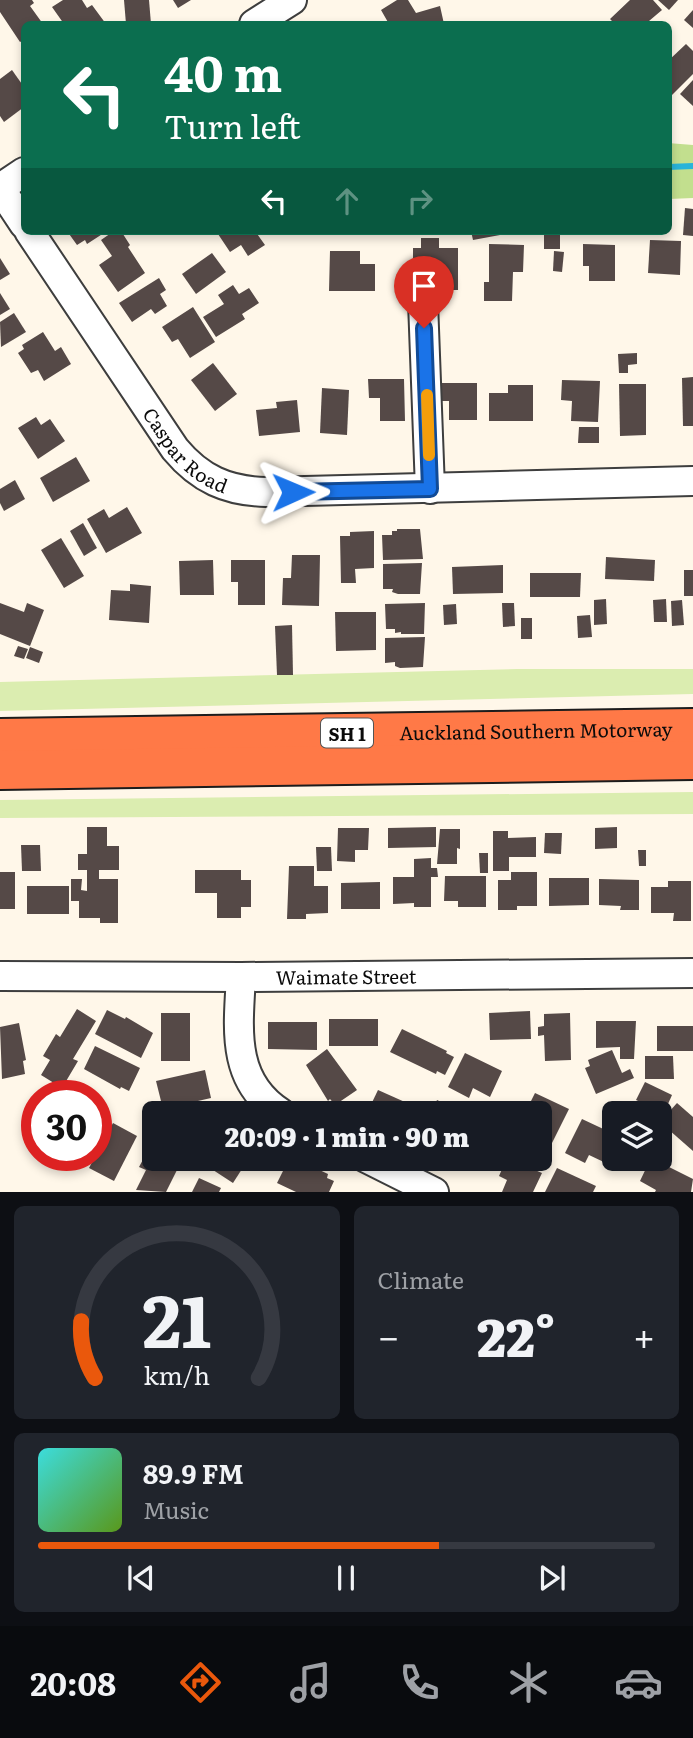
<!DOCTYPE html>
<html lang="en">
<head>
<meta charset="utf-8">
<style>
	:root { --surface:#171b24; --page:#20242c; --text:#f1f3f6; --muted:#9ea1a6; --line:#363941; --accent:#ea580c }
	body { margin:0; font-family:Literata,serif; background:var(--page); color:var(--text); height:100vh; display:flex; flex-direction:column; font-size:26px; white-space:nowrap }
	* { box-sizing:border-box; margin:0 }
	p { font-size:23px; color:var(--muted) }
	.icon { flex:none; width:38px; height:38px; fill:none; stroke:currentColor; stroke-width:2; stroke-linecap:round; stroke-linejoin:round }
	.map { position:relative; height:1192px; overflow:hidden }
	.side { display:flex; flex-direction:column; gap:14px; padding:14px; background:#0d0f14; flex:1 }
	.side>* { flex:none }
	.hud { position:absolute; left:21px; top:21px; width:651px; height:214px; border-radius:10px; box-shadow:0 4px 10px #0003; background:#0b6e4f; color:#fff; overflow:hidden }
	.fabs { position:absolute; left:602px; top:1101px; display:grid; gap:14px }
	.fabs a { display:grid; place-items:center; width:70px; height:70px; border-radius:10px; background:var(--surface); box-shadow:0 4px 10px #0003; font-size:35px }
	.speed { position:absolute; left:21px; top:1080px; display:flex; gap:14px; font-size:35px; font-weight:700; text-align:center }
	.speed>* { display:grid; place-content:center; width:91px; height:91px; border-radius:50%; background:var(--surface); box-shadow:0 4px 10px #0003; line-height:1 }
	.speed .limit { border:10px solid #d22; background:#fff; color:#111 }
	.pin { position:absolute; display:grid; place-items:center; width:60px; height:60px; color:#fff; margin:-72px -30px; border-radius:50% 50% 50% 0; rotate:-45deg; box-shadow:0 0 7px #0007 }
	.pin .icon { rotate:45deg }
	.me { position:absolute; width:77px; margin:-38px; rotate:89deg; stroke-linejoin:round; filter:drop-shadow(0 0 5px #0008) }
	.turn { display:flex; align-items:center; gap:24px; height:147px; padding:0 28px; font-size:32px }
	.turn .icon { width:91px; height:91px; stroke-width:2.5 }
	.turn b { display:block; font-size:49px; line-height:60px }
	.lanes { display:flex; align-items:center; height:66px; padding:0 28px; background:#0003; justify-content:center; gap:35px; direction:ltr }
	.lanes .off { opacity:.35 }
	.big { font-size:52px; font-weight:800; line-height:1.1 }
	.side .tile { flex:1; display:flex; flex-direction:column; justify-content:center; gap:10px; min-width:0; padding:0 24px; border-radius:10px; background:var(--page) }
	.side .dial { align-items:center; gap:0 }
	.dial svg { height:182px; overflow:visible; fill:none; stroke:var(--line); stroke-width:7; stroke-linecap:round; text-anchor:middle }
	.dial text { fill:var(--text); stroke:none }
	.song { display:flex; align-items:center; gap:21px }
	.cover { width:84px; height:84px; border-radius:10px; background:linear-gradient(135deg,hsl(180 70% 55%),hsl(90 70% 35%)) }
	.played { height:7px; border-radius:4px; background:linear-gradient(90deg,var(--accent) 65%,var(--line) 65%) }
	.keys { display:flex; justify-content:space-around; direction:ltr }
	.heat { display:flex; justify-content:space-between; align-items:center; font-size:38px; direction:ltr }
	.side .tiles { flex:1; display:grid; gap:14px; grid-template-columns:1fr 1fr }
	.tile:last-child { grid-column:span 2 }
	.trip { position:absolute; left:142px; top:1101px; width:410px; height:70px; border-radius:10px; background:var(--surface); box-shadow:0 4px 10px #0003; font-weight:800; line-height:70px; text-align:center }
	.tab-bar { display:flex; height:112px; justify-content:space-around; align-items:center; background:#090b0e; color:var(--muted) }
	.tab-bar .icon { width:49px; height:49px }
	.tab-bar .active { color:var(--accent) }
	.tab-bar b { font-size:32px; color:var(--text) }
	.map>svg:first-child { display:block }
	.green { fill:#dbedb0 }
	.forest { fill:#c2df8e }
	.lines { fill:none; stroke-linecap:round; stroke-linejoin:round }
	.stream { stroke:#29b4d9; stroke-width:6 }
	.building { fill:#554947 }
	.minor-casing { stroke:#3e3e3e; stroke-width:32 }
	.highway-casing { stroke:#1c1c1c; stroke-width:42 }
	.minor { stroke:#fff; stroke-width:28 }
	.highway { stroke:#ff7947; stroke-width:38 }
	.route-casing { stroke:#114b97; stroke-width:18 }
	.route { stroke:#1a73e8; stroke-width:12 }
	.slow { stroke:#f59e0b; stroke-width:12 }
	.labels { text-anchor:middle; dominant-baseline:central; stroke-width:7; stroke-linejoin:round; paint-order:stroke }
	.shield { fill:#fff; stroke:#545454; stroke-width:2 }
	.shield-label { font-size:18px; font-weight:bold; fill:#0b0b0b }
	.street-label { font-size:19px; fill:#0b0b0b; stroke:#fff }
</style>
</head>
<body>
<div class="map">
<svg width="693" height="1192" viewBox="0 0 693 1192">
	<rect width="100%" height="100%" fill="#fff7e9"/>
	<g class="green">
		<path d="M517,669H693V694L0,711V682Z"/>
		<path d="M693,792V814L0,818V800Z"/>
	</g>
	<path class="forest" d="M668,143L693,145V198L669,199Z"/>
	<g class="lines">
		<path class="stream" d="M668,167L693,166"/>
	</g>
	<g class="building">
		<path d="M0,0H32L34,3L30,6L43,24H24V40L20,42L0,12Z"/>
		<path d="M63,0H82L87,8L92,5L106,24H64L52,7Z"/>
		<path d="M124,0H149L151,24H126Z"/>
		<path d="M173,0H191L178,8Z"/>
		<path d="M397,0H408L416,13L440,6L444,24H389L381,10Z"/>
		<path d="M630,0H653L662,10L649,21L652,24H615L610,19Z"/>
		<path d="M658,0H678L669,10Z"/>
		<path d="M693,10V28L684,20Z"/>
		<path d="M686,44L693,51V74L670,97L668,61Z"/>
		<path d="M12,70L24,87V107L4,122L0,116V79Z"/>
		<path d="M693,80V106L680,94Z"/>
		<path d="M685,208L693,209V236L683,235Z"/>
		<path d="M67,231H107L87,244L85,240L77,245Z"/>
		<path d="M114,231H121L130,245L128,247L145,273L118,292L99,265L112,256L101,240Z"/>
		<path d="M216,231H255L265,245L248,256L241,245L230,252Z"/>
		<path d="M471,231H499L500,235L473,240Z"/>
		<rect x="544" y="231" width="16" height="18"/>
		<path d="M421,238H439V248H458V290H434V274H420V268H413V248H421Z"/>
		<path d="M650,240L681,241L680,275L648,273Z"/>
		<path d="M489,244L524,245L523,272H513L512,301H484V282H489Z"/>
		<path d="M583,244L615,245V281H589V266H583Z"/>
		<path d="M330,251H360V264H375V291H329Z"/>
		<path d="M554,251L564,252L562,272L553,271Z"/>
		<path d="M212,253L226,272L196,294L182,274Z"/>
		<path d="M0,258L10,274L0,280Z"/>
		<path d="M159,278L166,290L160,294L167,306L155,314L151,309L132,322L119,303Z"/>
		<path d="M233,285L239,294L249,288L259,303L242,314L245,319L216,337L203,317L224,304L218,295Z"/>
		<path d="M0,293L10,309L0,315Z"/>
		<path d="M193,307L215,342L190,358L178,339L172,342L162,327Z"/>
		<path d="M14,313L26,332L1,347L0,322Z"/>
		<path d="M43,332L55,351L61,347L71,364L44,381L38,370L31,373L18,353L24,349L22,345Z"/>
		<path d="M637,353V364L628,365V373H619L618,354Z"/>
		<path d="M213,363L237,394L215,411L191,380Z"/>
		<path d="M693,377V426H683L682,378Z"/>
		<path d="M368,379H404L405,421H380V398H369Z"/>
		<path d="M562,380L600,381L598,422L571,421L572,401L561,400Z"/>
		<path d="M441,383H477V420H449V401H441Z"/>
		<path d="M619,384H646V435L620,436Z"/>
		<path d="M508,385H533V421H489V393H508Z"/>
		<path d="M322,388L349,390L347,435L320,433Z"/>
		<path d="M297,400L300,432L259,436L256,410L277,408L276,402Z"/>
		<path d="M36,417L41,425L50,419L65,441L38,459L18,428Z"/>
		<path d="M579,427H599V443H578Z"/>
		<path d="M76,457L90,481L53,502L40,478Z"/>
		<path d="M15,480L25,499L4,511L0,503V489Z"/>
		<path d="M127,507L142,533L106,553L87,519L104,509L109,518Z"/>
		<path d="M83,523L97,548L84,556L70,531Z"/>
		<path d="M397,529H420L423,559L383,560L382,535H392V531H397Z"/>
		<path d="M374,531V568L355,569L356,583H341L340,536H350V532Z"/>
		<path d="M61,538L84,576L64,588L41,550Z"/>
		<path d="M292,555H320L319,606L282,605L283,578H291Z"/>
		<path d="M606,557L655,560L654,581L605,579Z"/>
		<path d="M213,560L214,595H180L179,561Z"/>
		<path d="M231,560H265V605H238V582H231Z"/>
		<path d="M422,563L420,594H398L392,592L393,589H383V564Z"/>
		<path d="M503,565V593L453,594L452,567Z"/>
		<rect x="684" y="570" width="9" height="26"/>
		<path d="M530,573H581L580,597H530Z"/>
		<path d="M130,584L151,586L149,623L109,620L111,590L130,591Z"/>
		<path d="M606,599L607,624L594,625V600Z"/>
		<path d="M666,599L667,622H654L653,600Z"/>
		<path d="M682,600L684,625L672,626L671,601Z"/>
		<path d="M0,603L24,612L27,603L44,610L30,646L0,634Z"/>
		<path d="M425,603L424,634H401V632L395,633V629H386L385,604Z"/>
		<path d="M502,603H514L515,626L503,627Z"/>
		<path d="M456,604L457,624L444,625L443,605Z"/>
		<path d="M335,612H376V650L336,651Z"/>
		<path d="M590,615L592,637L578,638L577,616Z"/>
		<rect x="521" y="618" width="11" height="21"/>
		<path d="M292,625L293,675H277L275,626Z"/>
		<path d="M425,637L423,667L400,668L395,666V662L385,663V638Z"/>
		<path d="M18,646L28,649L24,659L14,656Z"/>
		<path d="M30,647L43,652L39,663L26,658Z"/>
		<path d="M87,827H107V846H119V870H99V879H118V923H100V918H79V901H71V879H82L81,890L87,891V870H78V854H87Z"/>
		<path d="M436,827V847L388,848V828Z"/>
		<path d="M617,827V848L595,849V828Z"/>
		<path d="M338,828H369L368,850H355V862L337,861Z"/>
		<path d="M440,829H460V849L457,848V864H437Z"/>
		<path d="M493,831H508V838L536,837V857H509V871H493Z"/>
		<path d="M545,833H562L561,854L544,853Z"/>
		<path d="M21,845H40L41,871H22Z"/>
		<path d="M316,847H331L332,871H317Z"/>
		<path d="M638,850H646V866H639Z"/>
		<path d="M479,853H488V873H480Z"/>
		<path d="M431,858V868H437L438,877H431V907H414V903L393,904V877H414V859Z"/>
		<path d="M289,866H314V886H328V913L306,914V919H287Z"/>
		<path d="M195,870H241V880H251V907H241V918H217V893H195Z"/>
		<rect x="0" y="872" width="15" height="37"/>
		<path d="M511,872H537V906H517V910H498V880H511Z"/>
		<path d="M445,876H486V907H458V901H444Z"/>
		<path d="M549,878H589V905L549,906Z"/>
		<path d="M599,879L639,880V910H620L621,906L599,905Z"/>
		<path d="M668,881H691V921H673L674,913H651V887H668Z"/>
		<path d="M380,882V909H341V883Z"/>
		<rect x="27" y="886" width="42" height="28"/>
		<path d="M77,1009L96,1021L73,1059L78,1061L62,1088L41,1075L50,1060L43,1056L56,1034L60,1037Z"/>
		<path d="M107,1010L125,1019L126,1017L153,1033L141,1058L95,1034Z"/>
		<path d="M530,1011L531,1039L490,1040L489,1013Z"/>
		<rect x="161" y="1013" width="29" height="48"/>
		<path d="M570,1013L571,1060L545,1061L544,1035L538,1036V1027L544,1026V1014Z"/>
		<rect x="329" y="1019" width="49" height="27"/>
		<path d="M596,1021H636L634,1059H620V1047L596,1048Z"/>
		<path d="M268,1022H317V1050L268,1049Z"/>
		<path d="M19,1023L26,1060L23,1061L25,1074L2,1079L0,1027Z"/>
		<rect x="657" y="1026" width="36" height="25"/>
		<path d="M402,1029L447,1051L446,1053L454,1057L445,1075L437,1071L436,1074L390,1052Z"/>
		<path d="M95,1046L140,1068L129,1091L121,1087L120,1089L84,1069Z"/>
		<path d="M327,1049L357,1090L335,1105L330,1099L328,1101L306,1065Z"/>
		<path d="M612,1050L622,1073L630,1069L634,1078L596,1094L585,1068L590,1066L588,1060Z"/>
		<path d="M465,1053L502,1071L490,1097L473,1088L469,1098L448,1087Z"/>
		<path d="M645,1056H673L674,1079H645Z"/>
		<path d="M205,1070L211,1098L163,1109L156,1081Z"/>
		<path d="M645,1082L672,1095L664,1113L636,1100Z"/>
		<path d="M378,1090L425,1111L424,1113H367Z"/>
		<path d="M535,1093L569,1109L549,1149L539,1144V1113H525Z"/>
		<path d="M32,1099L37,1100V1120L29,1119Z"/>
		<path d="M437,1100L464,1113H431Z"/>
		<path d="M677,1103L693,1117V1151L660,1122Z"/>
		<path d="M634,1107L648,1113H631Z"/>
		<path d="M582,1119L614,1134V1150L608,1164L589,1155L585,1163L565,1153Z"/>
		<path d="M113,1123L137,1136L114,1181L89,1168Z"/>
		<path d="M146,1154L152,1158L154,1154V1158H183L166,1192L136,1190L146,1170L139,1167Z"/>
		<path d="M216,1158H249L233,1183L210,1168Z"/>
		<path d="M507,1158L542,1173L533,1192H502L507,1180L499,1176Z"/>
		<path d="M651,1158L693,1179L691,1192H655L656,1190L640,1181Z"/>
		<path d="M289,1159L309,1169L311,1166L328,1174L327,1178L334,1181L329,1192H296L277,1183Z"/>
		<path d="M557,1168L596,1186L593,1192H545Z"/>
		<path d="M199,1178L221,1188L219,1192H192Z"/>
	</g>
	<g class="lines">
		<g class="minor-casing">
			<g id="minor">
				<path d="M254,24L292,0"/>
				<path d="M0,188L24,224"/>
				<path d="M0,188L24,172"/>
				<path id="s1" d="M29,231L175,449C200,479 227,491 266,492L693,481"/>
				<path d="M423,302L430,489"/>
				<path id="s2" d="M0,976L241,977L693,973"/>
				<path d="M241,977C238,1029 231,1081 281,1113"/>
				<path d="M366,1158L434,1192"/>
			</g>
		</g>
		<g class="highway-casing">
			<g id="highway">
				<path id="s3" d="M0,738L693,728"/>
				<path d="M0,770L693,760"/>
			</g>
		</g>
		<use href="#minor" class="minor"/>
		<use href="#highway" class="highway"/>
	</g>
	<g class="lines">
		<g class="route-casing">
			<path id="route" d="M293,492L430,489L424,328"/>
		</g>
		<use href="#route" class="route"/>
		<path class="slow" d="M427,395L429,455"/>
	</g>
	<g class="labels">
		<rect class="shield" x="321" y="718.5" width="52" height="29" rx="5"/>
		<g class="shield-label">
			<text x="347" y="733">SH 1</text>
		</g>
		<g class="street-label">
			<text stroke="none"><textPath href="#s1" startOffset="271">Caspar Road</textPath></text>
			<text stroke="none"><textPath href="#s3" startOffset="536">Auckland Southern Motorway</textPath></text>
			<text stroke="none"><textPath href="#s2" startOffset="346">Waimate Street</textPath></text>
		</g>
	</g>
</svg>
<div class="fabs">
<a><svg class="icon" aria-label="layers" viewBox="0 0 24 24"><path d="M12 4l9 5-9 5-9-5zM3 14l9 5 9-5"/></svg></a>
</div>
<div class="speed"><div class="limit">30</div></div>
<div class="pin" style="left:424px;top:328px;background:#d93025"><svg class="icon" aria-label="arrive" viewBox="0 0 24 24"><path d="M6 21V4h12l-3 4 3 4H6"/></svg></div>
<svg class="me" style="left:293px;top:492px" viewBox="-20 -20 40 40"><path d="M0-17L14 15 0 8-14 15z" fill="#1a73e8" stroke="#fff" stroke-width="4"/></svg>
<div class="trip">20:09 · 1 min · 90 m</div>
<div class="hud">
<div class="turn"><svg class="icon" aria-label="left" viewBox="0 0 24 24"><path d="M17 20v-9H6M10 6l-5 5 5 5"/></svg><div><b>40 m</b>Turn left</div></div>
<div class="lanes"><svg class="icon" aria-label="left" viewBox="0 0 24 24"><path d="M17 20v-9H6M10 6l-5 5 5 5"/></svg><svg class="icon off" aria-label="ahead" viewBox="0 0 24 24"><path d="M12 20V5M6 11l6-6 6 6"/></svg><svg class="icon off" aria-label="right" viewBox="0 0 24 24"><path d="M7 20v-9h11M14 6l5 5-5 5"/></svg></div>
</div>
</div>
<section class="side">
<div class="tiles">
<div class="tile dial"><svg viewBox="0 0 100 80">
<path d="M14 69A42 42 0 1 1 86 69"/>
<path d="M14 69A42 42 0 0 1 8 44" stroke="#ea580c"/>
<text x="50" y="56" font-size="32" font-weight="700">21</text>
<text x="50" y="72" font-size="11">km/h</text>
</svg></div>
<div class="tile"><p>Climate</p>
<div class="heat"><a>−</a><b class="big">22°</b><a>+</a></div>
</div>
<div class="tile">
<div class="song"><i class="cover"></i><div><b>89.9 FM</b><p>Music</p></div></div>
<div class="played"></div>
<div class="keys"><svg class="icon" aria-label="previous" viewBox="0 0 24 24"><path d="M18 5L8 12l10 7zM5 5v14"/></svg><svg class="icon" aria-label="pause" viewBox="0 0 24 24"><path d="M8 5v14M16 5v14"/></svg><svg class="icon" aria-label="next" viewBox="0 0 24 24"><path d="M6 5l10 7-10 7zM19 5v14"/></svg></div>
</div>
</div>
</section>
<nav class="tab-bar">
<b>20:08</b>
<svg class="icon active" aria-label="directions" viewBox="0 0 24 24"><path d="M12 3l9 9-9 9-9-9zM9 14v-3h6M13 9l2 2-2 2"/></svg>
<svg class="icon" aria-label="music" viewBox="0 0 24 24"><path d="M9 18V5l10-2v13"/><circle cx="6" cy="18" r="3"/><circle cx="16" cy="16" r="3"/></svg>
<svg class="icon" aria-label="phone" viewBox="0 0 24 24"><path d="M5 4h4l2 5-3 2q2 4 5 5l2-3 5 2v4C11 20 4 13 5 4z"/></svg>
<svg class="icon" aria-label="climate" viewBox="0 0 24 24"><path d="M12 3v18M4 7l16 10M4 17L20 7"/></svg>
<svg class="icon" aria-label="car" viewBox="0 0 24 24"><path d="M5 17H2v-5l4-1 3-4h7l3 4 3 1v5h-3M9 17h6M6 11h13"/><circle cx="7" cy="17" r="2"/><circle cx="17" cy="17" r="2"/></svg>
</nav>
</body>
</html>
